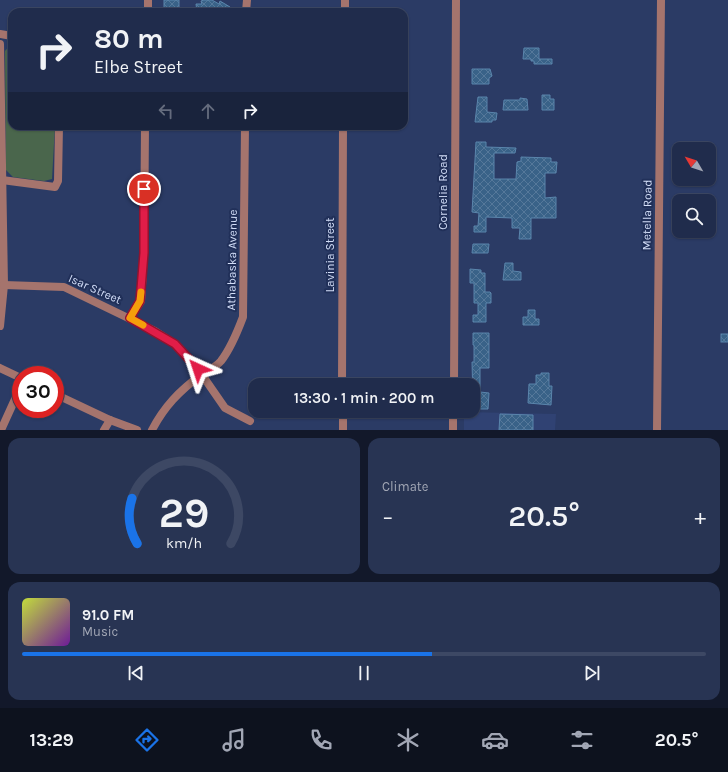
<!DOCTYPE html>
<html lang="en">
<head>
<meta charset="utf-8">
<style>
	:root { --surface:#202c4c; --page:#283453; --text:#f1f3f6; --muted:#a2a7b5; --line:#3d4864; --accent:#1a73e8 }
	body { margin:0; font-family:Karla,sans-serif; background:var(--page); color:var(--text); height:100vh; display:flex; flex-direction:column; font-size:15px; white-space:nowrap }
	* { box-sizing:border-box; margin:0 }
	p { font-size:13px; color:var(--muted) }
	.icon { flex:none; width:22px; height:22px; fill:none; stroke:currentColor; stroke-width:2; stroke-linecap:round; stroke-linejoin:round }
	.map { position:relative; height:430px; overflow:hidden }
	.side { display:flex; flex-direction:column; gap:8px; padding:8px; background:#12182a; flex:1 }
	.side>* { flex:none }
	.guide { position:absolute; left:8px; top:8px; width:400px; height:122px; border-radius:12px; box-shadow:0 1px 3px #0004,0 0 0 1px var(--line); background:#202c4c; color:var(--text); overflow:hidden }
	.needle { width:26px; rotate:309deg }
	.buttons { position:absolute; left:672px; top:142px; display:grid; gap:8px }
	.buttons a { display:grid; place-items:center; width:44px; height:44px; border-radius:8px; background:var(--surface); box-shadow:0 1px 3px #0004,0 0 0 1px var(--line); font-size:20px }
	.speed { position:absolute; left:12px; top:366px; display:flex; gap:8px; font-size:20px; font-weight:700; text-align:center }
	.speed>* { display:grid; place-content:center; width:52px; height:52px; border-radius:50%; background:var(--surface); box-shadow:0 1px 3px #0004,0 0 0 1px var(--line); line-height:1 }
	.speed .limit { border:6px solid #d22; background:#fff; color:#111 }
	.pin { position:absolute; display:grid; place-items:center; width:34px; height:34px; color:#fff; margin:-17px; border:2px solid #fff; border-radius:50%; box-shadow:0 1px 4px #0007 }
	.me { position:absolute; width:44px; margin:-22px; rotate:318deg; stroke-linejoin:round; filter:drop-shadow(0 0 3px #0008) }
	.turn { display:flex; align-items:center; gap:14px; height:84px; padding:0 20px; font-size:18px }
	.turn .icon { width:52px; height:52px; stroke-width:2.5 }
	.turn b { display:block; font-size:28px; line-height:34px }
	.lanes { display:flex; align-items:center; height:38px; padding:0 20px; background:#0003; justify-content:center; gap:20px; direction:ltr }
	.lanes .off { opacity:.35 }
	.big { font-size:30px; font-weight:600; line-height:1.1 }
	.side .tile { flex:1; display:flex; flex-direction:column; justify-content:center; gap:6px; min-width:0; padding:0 14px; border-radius:12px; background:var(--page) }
	.side .dial { align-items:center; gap:0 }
	.dial svg { height:104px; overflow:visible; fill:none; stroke:var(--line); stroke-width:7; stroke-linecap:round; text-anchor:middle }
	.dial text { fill:var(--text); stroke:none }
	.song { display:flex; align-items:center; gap:12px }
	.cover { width:48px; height:48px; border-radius:6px; background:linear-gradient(135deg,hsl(70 70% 55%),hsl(280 70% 35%)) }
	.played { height:4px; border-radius:2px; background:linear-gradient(90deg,var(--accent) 60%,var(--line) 60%) }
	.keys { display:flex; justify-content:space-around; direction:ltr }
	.heat { display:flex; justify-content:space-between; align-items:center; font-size:22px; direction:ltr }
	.side .tiles { flex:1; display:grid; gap:8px; grid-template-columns:1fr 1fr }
	.tile:last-child { grid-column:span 2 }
	.trip { position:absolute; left:248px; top:378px; width:232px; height:40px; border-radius:12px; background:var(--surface); box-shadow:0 1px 3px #0004,0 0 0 1px var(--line); font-weight:600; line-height:40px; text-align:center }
	.tabs { display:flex; height:64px; justify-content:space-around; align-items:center; background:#0d121e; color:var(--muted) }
	.tabs .icon { width:28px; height:28px }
	.tabs .selected { color:var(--accent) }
	.tabs b { font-size:18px; color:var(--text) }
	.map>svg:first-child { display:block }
	.built { fill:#304273 }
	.green { fill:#4a664c }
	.building { fill:url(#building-cross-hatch); stroke:#5a85ac }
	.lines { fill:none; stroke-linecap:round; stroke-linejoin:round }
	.minor { stroke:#a5746d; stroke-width:8 }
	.tertiary { stroke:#a5746d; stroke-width:8 }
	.route-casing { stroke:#92132f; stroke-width:10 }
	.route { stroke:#e11d48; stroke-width:7 }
	.slow { stroke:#f59e0b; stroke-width:7 }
	.labels { text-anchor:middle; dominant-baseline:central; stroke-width:4; stroke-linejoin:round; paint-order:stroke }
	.street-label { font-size:12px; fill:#d2ddf7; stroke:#213059 }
</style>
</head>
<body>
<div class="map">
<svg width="728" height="430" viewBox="0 0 728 430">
	<defs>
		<pattern id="building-cross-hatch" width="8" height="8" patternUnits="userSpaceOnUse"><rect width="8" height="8" fill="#396288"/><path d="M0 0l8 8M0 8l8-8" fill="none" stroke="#55789a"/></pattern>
	</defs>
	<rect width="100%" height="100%" fill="#2b3b65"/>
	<path class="built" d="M464,412L556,414L555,430H464Z"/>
	<path class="green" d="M12,43V126H55L52,179L44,181L13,177L6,170L5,51Z"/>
	<g class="building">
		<rect x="164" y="0" width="15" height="12"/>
		<path d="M204,0H212L219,4L220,1L230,7L227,12H197L196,4H202L201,1Z"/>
		<path d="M524,48H539V59H552V64H534V61H531V59H523Z"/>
		<path d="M472,69H490L492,76L489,78V84H472Z"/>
		<path d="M542,95H550V99H554V110H542Z"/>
		<path d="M478,97H487V112L497,113L496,120H492V122H475Z"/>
		<path d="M520,98L527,99L528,110H503L504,100H520Z"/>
		<path d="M476,142H486V147L516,148L515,153H494V179H516L517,162L521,161V157L551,158V162H557L556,173H545V198L556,197V218H531V239H519L520,228H512V218L486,217V232H474V226H478L479,213L472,212Z"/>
		<path d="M473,244H489L488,253H472Z"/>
		<path d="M505,263H513V271L521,272V280H503Z"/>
		<path d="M470,269L481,270V273H485V292H490L491,293V303H486V322H473V315H478V303H474V283H470Z"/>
		<path d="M528,310H535V319H539V325H523V317H528Z"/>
		<path d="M473,333H489V368H480V392L489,393L488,409H480L479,401L473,400L472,362H474V345H473Z"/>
		<rect x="721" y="334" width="7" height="8"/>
		<path d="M541,373H549V386H552L551,405L528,403L529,384H536V375H541Z"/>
		<path d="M500,414L533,415V430H499Z"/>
	</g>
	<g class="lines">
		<g class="minor">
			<path d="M148,12V0"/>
			<path d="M246,12L247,0"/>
			<path d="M345,12V0"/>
			<path d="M0,34L12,36"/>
			<path d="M0,44L4,285L0,326"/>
			<path d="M2,180L55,187L58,181L59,126"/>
			<path d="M4,285L64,287L155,331L175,344L198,369L225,408L250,421"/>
			<path d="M130,318L141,301L144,253L145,126"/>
			<path d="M0,368L21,378"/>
			<path d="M342,385L343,126"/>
			<path d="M55,394L110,420L137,430"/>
			<path d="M343,411V430"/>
			<path d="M1,430L21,386"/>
			<path d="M104,430L110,420"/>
			<path d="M152,430C164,407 179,391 201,375C207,371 216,367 221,361C231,348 237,333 243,317L245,126"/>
			<path d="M657,430L661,0"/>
		</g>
		<g class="tertiary">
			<path d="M454,385L456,0"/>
			<path d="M453,430V411"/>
		</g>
	</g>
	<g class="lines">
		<g class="route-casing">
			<path id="route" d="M144,189V253L140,301L130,318L175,344L198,369"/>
		</g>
		<use href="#route" class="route"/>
		<path class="slow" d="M141,292L140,301L130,318L143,325"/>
	</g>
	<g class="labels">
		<g class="street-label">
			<text transform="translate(443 192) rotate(-90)">Cornelia Road</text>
			<text transform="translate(647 215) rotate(-89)">Metella Road</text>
			<text transform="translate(330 255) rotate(-90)">Lavinia Street</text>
			<text transform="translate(232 260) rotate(-89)">Athabaska Avenue</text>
			<text transform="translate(95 289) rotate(24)">Isar Street</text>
		</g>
	</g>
</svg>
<div class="buttons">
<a><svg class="needle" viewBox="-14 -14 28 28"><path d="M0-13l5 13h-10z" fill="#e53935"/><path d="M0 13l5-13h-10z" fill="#a2a7b5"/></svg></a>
<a><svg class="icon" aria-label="search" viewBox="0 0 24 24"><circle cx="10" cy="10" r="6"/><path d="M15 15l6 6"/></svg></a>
</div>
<div class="speed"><div class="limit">30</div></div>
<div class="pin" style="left:144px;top:189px;background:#d93025"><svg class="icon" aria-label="arrive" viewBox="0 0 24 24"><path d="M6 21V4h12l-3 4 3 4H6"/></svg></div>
<svg class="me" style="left:198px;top:369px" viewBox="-20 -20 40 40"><path d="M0-17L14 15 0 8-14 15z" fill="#e11d48" stroke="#fff" stroke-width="4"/></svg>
<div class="trip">13:30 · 1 min · 200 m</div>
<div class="guide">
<div class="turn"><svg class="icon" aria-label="right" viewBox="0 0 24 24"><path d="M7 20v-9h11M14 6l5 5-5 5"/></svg><div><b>80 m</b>Elbe Street</div></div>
<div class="lanes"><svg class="icon off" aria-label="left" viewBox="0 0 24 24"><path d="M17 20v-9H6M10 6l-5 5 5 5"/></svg><svg class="icon off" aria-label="ahead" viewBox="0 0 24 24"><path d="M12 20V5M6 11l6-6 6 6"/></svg><svg class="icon" aria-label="right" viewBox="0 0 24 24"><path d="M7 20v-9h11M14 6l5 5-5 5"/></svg></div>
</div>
</div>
<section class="side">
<div class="tiles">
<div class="tile dial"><svg viewBox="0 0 100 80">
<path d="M14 69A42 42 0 1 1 86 69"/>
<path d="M14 69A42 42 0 0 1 10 34" stroke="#1a73e8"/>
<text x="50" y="56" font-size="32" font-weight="700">29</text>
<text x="50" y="72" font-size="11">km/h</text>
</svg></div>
<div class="tile"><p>Climate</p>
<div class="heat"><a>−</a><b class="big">20.5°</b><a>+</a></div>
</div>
<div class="tile">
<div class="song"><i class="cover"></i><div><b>91.0 FM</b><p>Music</p></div></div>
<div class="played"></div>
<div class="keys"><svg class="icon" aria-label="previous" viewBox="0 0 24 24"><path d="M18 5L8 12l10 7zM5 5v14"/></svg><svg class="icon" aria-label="pause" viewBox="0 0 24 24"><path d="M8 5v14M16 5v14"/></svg><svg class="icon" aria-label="next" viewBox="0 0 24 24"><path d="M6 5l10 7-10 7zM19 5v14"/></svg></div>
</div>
</div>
</section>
<nav class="tabs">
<b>13:29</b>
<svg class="icon selected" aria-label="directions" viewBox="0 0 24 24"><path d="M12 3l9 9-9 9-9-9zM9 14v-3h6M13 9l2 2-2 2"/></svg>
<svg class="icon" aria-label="music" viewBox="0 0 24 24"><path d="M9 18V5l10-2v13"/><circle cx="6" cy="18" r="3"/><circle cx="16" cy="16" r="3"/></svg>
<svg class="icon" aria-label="phone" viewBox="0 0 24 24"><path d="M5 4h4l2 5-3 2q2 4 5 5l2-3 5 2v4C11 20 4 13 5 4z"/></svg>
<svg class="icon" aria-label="climate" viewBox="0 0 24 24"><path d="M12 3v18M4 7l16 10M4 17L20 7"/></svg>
<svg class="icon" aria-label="car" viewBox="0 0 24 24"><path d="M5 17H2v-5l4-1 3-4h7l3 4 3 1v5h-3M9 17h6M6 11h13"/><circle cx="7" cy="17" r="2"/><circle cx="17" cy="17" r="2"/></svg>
<svg class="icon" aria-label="filters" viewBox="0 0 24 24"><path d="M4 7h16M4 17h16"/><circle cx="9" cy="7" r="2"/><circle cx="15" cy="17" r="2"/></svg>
<b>20.5°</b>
</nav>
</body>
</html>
